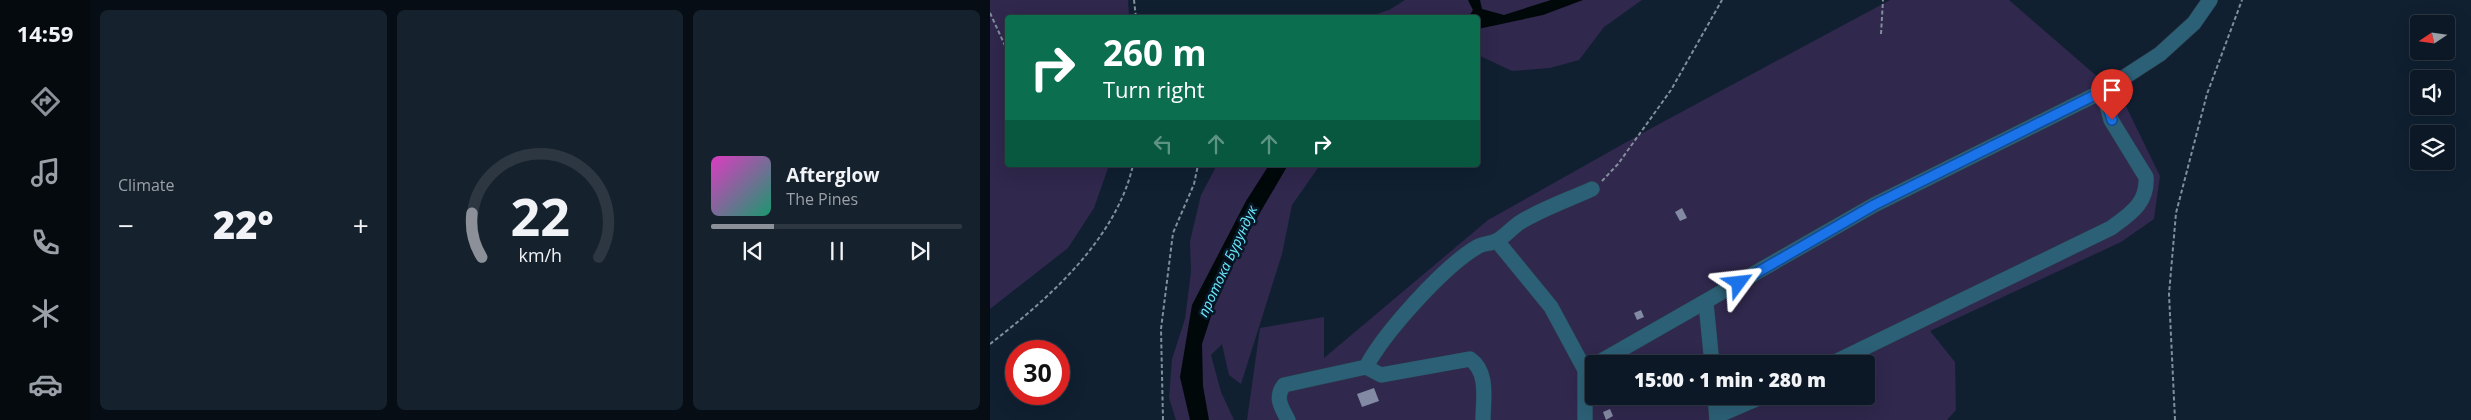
<!DOCTYPE html>
<html lang="en">
<head>
<meta charset="utf-8">
<style>
	:root { --surface:#0c1825; --page:#15212d; --text:#f1f3f6; --muted:#9aa0a7; --line:#2c3742; --accent:#8c9099 }
	body { margin:0; font-family:"Open Sans",sans-serif; background:var(--page); color:var(--text); height:100vh; display:flex; flex-direction:column; font-size:19px; white-space:nowrap }
	* { box-sizing:border-box; margin:0 }
	p { font-size:16px; color:var(--muted) }
	.icon { flex:none; width:28px; height:28px; fill:none; stroke:currentColor; stroke-width:2; stroke-linecap:round; stroke-linejoin:round }
	.map { position:relative; flex:1; overflow:hidden }
	.panel { display:flex; flex-direction:column; gap:10px; padding:10px; background:#070d14; width:900px }
	.panel>* { flex:none }
	.guide { position:absolute; left:15px; top:15px; width:475px; height:152px; border-radius:5px; box-shadow:0 5px 20px #0002,0 0 0 1px var(--line); background:#0b6e4f; color:#fff; overflow:hidden }
	.needle { width:32px; rotate:257deg }
	.buttons { position:absolute; left:1420px; top:15px; display:grid; gap:10px }
	.buttons a { display:grid; place-items:center; width:45px; height:45px; border-radius:5px; background:var(--surface); box-shadow:0 5px 20px #0002,0 0 0 1px var(--line); font-size:25px }
	.speed { position:absolute; left:15px; top:340px; display:flex; gap:10px; font-size:25px; font-weight:700; text-align:center }
	.speed>* { display:grid; place-content:center; width:65px; height:65px; border-radius:50%; background:var(--surface); box-shadow:0 5px 20px #0002,0 0 0 1px var(--line); line-height:1 }
	.speed .limit { border:8px solid #d22; background:#fff; color:#111 }
	.pin { position:absolute; display:grid; place-items:center; width:42px; height:42px; color:#fff; margin:-51px -21px; border-radius:50% 50% 50% 0; rotate:-45deg; box-shadow:0 0 5px #0007 }
	.pin .icon { rotate:45deg }
	.me { position:absolute; width:55px; margin:-28px; rotate:60deg; stroke-linejoin:round; filter:drop-shadow(0 0 4px #0008) }
	.turn { display:flex; align-items:center; gap:18px; height:105px; padding:0 15px; font-size:22px }
	.turn .icon { width:65px; height:65px; stroke-width:2.5 }
	.turn b { display:block; font-size:35px; line-height:42px }
	.lanes { display:flex; align-items:center; height:48px; padding:0 15px; background:#0003; justify-content:center; gap:25px; direction:ltr }
	.lanes .off { opacity:.35 }
	.big { font-size:38px; font-weight:800; line-height:1.1 }
	.panel .tile { flex:1; display:flex; flex-direction:column; justify-content:center; gap:8px; min-width:0; padding:0 18px; border-radius:8px; background:var(--page) }
	.panel .dial { align-items:center; gap:0 }
	.dial svg { height:130px; overflow:visible; fill:none; stroke:var(--line); stroke-width:7; stroke-linecap:round; text-anchor:middle }
	.dial text { fill:var(--text); stroke:none }
	.song { display:flex; align-items:center; gap:15px }
	.cover { width:60px; height:60px; border-radius:8px; background:linear-gradient(135deg,hsl(310 70% 55%),hsl(160 70% 35%)) }
	.played { height:5px; border-radius:2px; background:linear-gradient(90deg,var(--accent) 25%,var(--line) 25%) }
	.keys { display:flex; justify-content:space-around; direction:ltr }
	.heat { display:flex; justify-content:space-between; align-items:center; font-size:28px; direction:ltr }
	.panel .tiles { flex:1; display:grid; gap:10px; grid-template-columns:repeat(3,1fr) }
	.trip { position:absolute; left:595px; top:355px; width:290px; height:50px; border-radius:5px; background:var(--surface); box-shadow:0 5px 20px #0002,0 0 0 1px var(--line); font-weight:800; line-height:50px; text-align:center }
	main { display:flex; flex:1; min-height:0 }
	.dock { display:flex; flex-direction:column; width:90px; justify-content:space-around; align-items:center; background:#050a0f; color:var(--muted) }
	.dock .icon { width:35px; height:35px }
	.dock .selected { color:var(--accent) }
	.dock b { font-size:22px; color:var(--text) }
	.map>svg:first-child { display:block }
	.green { fill:#30284d; fill-rule:evenodd }
	.water { fill:#01080a }
	.building { fill:#838ba4 }
	.lines { fill:none; stroke-linecap:round; stroke-linejoin:round }
	.minor-casing { stroke:#2d3d4d; stroke-width:16 }
	.path { stroke:#818e9c; stroke-width:2; stroke-dasharray:4 2.5; stroke-linecap:butt }
	.minor { stroke:#2c6076; stroke-width:15 }
	.route-casing { stroke:#114b97; stroke-width:12 }
	.route { stroke:#1a73e8; stroke-width:9 }
	.labels { text-anchor:middle; dominant-baseline:central; stroke-width:5; stroke-linejoin:round; paint-order:stroke }
	.water-label { font-size:14px; font-style:italic; fill:#6aebfd; stroke:#071727 }
</style>
</head>
<body>
<main>
<nav class="dock">
<b>14:59</b>
<svg class="icon selected" aria-label="directions" viewBox="0 0 24 24"><path d="M12 3l9 9-9 9-9-9zM9 14v-3h6M13 9l2 2-2 2"/></svg>
<svg class="icon" aria-label="music" viewBox="0 0 24 24"><path d="M9 18V5l10-2v13"/><circle cx="6" cy="18" r="3"/><circle cx="16" cy="16" r="3"/></svg>
<svg class="icon" aria-label="phone" viewBox="0 0 24 24"><path d="M5 4h4l2 5-3 2q2 4 5 5l2-3 5 2v4C11 20 4 13 5 4z"/></svg>
<svg class="icon" aria-label="climate" viewBox="0 0 24 24"><path d="M12 3v18M4 7l16 10M4 17L20 7"/></svg>
<svg class="icon" aria-label="car" viewBox="0 0 24 24"><path d="M5 17H2v-5l4-1 3-4h7l3 4 3 1v5h-3M9 17h6M6 11h13"/><circle cx="7" cy="17" r="2"/><circle cx="17" cy="17" r="2"/></svg>
</nav>
<section class="panel">
<div class="tiles">
<div class="tile"><p>Climate</p>
<div class="heat"><a>−</a><b class="big">22°</b><a>+</a></div>
</div>
<div class="tile dial"><svg viewBox="0 0 100 80">
<path d="M14 69A42 42 0 1 1 86 69"/>
<path d="M14 69A42 42 0 0 1 8 42" stroke="#8c9099"/>
<text x="50" y="56" font-size="32" font-weight="700">22</text>
<text x="50" y="72" font-size="11">km/h</text>
</svg></div>
<div class="tile">
<div class="song"><i class="cover"></i><div><b>Afterglow</b><p>The Pines</p></div></div>
<div class="played"></div>
<div class="keys"><svg class="icon" aria-label="previous" viewBox="0 0 24 24"><path d="M18 5L8 12l10 7zM5 5v14"/></svg><svg class="icon" aria-label="pause" viewBox="0 0 24 24"><path d="M8 5v14M16 5v14"/></svg><svg class="icon" aria-label="next" viewBox="0 0 24 24"><path d="M6 5l10 7-10 7zM19 5v14"/></svg></div>
</div>
</div>
</section>
<div class="map">
<svg width="1481" height="420" viewBox="0 0 1481 420">
	<rect width="100%" height="100%" fill="#102031"/>
	<g class="green">
		<path d="M0,0H138L139,17L18,18V165H119L104,208L78,248L0,309Z"/>
		<path d="M415,0H652L614,27L589,60L560,68L522,71L488,55V18H374L399,10Z"/>
		<path d="M900,0H1019L1132,98L1170,176L1164,219L1131,242L940,331L965,362L966,410L957,420H257L270,328L334,317V358L498,220L658,130ZM604,364H876V396H604Z"/>
		<path d="M227,165H330L302,205L292,254L251,384L239,375L232,344L221,355L231,392L244,420H186L179,398L182,359L195,319L201,272L200,241L211,195Z"/>
	</g>
	<g class="water">
		<path d="M478,0H490L492,9L514,15L561,0H593L553,15L488,29V18L471,17L479,16L483,10Z"/>
		<path d="M279,165H298L254,240L224,307L212,344L213,386L219,420H200L190,377L202,305L256,201Z"/>
	</g>
	<g class="building">
		<path d="M692,208L697,218L690,221L685,212Z"/>
		<path d="M651,310L654,317L647,320L644,313Z"/>
		<path d="M384,388L389,401L372,407L367,394Z"/>
		<path d="M620,409L623,416L616,420L613,412Z"/>
	</g>
	<g class="lines">
		<g class="minor-casing">
			<g id="minor">
				<path d="M507,241L561,307L595,370V420"/>
				<path d="M716,303L722,364"/>
				<path d="M606,364L884,205L1113,91L1170,54L1204,23L1220,0"/>
				<path d="M841,364L1121,228C1140,214 1158,203 1156,177L1121,120L1113,91"/>
				<path d="M376,367L391,375L480,359C499,372 493,400 493,420"/>
				<path d="M725,396L727,420"/>
				<path d="M727,416L773,396"/>
				<path d="M298,420C292,408 284,398 294,385L376,367C394,333 453,267 487,247C493,243 502,244 508,240C516,235 522,228 529,223C551,209 578,200 602,189"/>
			</g>
		</g>
		<g class="path">
			<path d="M144,0L146,18"/>
			<path d="M0,13L18,52"/>
			<path d="M891,34L893,0"/>
			<path d="M612,181L628,164L681,90L732,0"/>
			<path d="M0,344C58,299 126,240 143,165"/>
			<path d="M173,420L171,329L183,233L204,184L208,165"/>
			<path d="M1185,420L1179,294L1186,213L1217,94L1252,0"/>
		</g>
		<use href="#minor" class="minor"/>
	</g>
	<g class="lines">
		<g class="route-casing">
			<path id="route" d="M749,283L884,205L1113,91L1122,120"/>
		</g>
		<use href="#route" class="route"/>
	</g>
	<g class="labels">
		<g class="water-label">
			<text transform="translate(237 261) rotate(-65)">протока Бурундук</text>
		</g>
	</g>
</svg>
<div class="buttons">
<a><svg class="needle" viewBox="-14 -14 28 28"><path d="M0-13l5 13h-10z" fill="#e53935"/><path d="M0 13l5-13h-10z" fill="#9aa0a7"/></svg></a>
<a><svg class="icon" aria-label="sound" viewBox="0 0 24 24"><path d="M4 9h4l5-4v14l-5-4H4zM17 9q2 3 0 6"/></svg></a>
<a><svg class="icon" aria-label="layers" viewBox="0 0 24 24"><path d="M12 4l9 5-9 5-9-5zM3 14l9 5 9-5"/></svg></a>
</div>
<div class="speed"><div class="limit">30</div></div>
<div class="pin" style="left:1122px;top:120px;background:#d93025"><svg class="icon" aria-label="arrive" viewBox="0 0 24 24"><path d="M6 21V4h12l-3 4 3 4H6"/></svg></div>
<svg class="me" style="left:749px;top:283px" viewBox="-20 -20 40 40"><path d="M0-17L14 15 0 8-14 15z" fill="#1a73e8" stroke="#fff" stroke-width="4"/></svg>
<div class="trip">15:00 · 1 min · 280 m</div>
<div class="guide">
<div class="turn"><svg class="icon" aria-label="right" viewBox="0 0 24 24"><path d="M7 20v-9h11M14 6l5 5-5 5"/></svg><div><b>260 m</b>Turn right</div></div>
<div class="lanes"><svg class="icon off" aria-label="left" viewBox="0 0 24 24"><path d="M17 20v-9H6M10 6l-5 5 5 5"/></svg><svg class="icon off" aria-label="ahead" viewBox="0 0 24 24"><path d="M12 20V5M6 11l6-6 6 6"/></svg><svg class="icon off" aria-label="ahead" viewBox="0 0 24 24"><path d="M12 20V5M6 11l6-6 6 6"/></svg><svg class="icon" aria-label="right" viewBox="0 0 24 24"><path d="M7 20v-9h11M14 6l5 5-5 5"/></svg></div>
</div>
</div>
</main>
</body>
</html>
